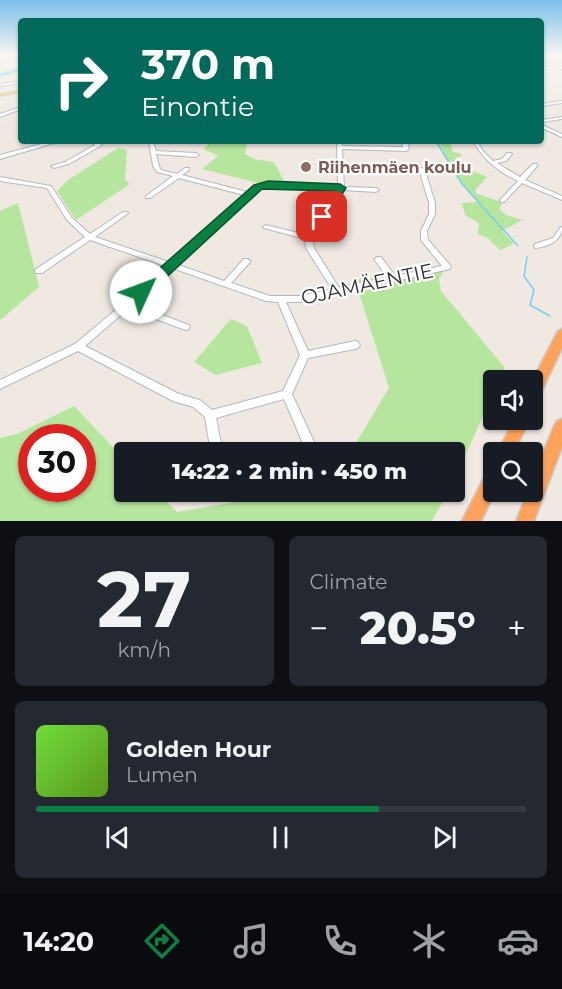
<!DOCTYPE html>
<html lang="en">
<head>
<meta charset="utf-8">
<style>
	:root { --surface:#171b24; --page:#242831; --text:#f1f3f6; --muted:#9ea1a6; --line:#363941; --accent:#0b8043 }
	body { margin:0; font-family:Montserrat,sans-serif; background:var(--page); color:var(--text); height:100vh; display:flex; flex-direction:column; font-size:22px; white-space:nowrap }
	* { box-sizing:border-box; margin:0 }
	p { font-size:20px; color:var(--muted) }
	.icon { flex:none; width:33px; height:33px; fill:none; stroke:currentColor; stroke-width:2; stroke-linecap:round; stroke-linejoin:round }
	.map { position:relative; height:521px; overflow:hidden }
	.panel { display:flex; flex-direction:column; gap:15px; padding:15px; background:#0d0f14; flex:1 }
	.panel>* { flex:none }
	.guide { position:absolute; left:18px; top:18px; width:526px; height:126px; border-radius:6px; box-shadow:0 2px 4px #0004; background:#00695c; color:#fff; overflow:hidden }
	.buttons { position:absolute; left:483px; top:370px; display:grid; gap:12px }
	.buttons a { display:grid; place-items:center; width:60px; height:60px; border-radius:6px; background:var(--surface); box-shadow:0 2px 4px #0004; font-size:30px }
	.speed { position:absolute; left:18px; top:424px; display:flex; gap:12px; font-size:30px; font-weight:700; text-align:center }
	.speed>* { display:grid; place-content:center; width:78px; height:78px; border-radius:50%; background:var(--surface); box-shadow:0 2px 4px #0004; line-height:1 }
	.speed .limit { border:9px solid #d22; background:#fff; color:#111 }
	.pin { position:absolute; display:grid; place-items:center; width:51px; height:51px; color:#fff; margin:-26px; border-radius:12px; box-shadow:0 3px 9px #0006 }
	.me { position:absolute; width:66px; margin:-33px; rotate:47deg; stroke-linejoin:round; filter:drop-shadow(0 0 4px #0008) }
	.turn { display:flex; align-items:center; gap:21px; height:126px; padding:0 24px; font-size:27px }
	.turn .icon { width:78px; height:78px; stroke-width:2.5 }
	.turn b { display:block; font-size:42px; line-height:51px }
	.big { font-size:45px; font-weight:800; line-height:1.1 }
	.panel .widget { flex:1; display:flex; flex-direction:column; justify-content:center; gap:9px; min-width:0; padding:0 21px; border-radius:9px; background:var(--page) }
	.panel .dial { align-items:center; gap:0 }
	.dial b { font-size:78px; line-height:1 }
	.song { display:flex; align-items:center; gap:18px }
	.cover { width:72px; height:72px; border-radius:9px; background:linear-gradient(135deg,hsl(100 70% 55%),hsl(90 70% 35%)) }
	.played { height:6px; border-radius:3px; background:linear-gradient(90deg,var(--accent) 70%,var(--line) 70%) }
	.keys { display:flex; justify-content:space-around; direction:ltr }
	.heat { display:flex; justify-content:space-between; align-items:center; font-size:33px; direction:ltr }
	.panel .tiles { flex:1; display:grid; gap:15px; grid-template-columns:1fr 1fr }
	.widget:last-child { grid-column:span 2 }
	.trip { position:absolute; left:114px; top:442px; width:351px; height:60px; border-radius:6px; background:var(--surface); box-shadow:0 2px 4px #0004; font-weight:800; line-height:60px; text-align:center }
	.menu { display:flex; height:96px; justify-content:space-around; align-items:center; background:#090b0e; color:var(--muted) }
	.menu .icon { width:42px; height:42px }
	.menu .current { color:var(--accent) }
	.menu b { font-size:27px; color:var(--text) }
	.map>svg:first-child { display:block }
	.green { fill:#b6e59e; fill-rule:evenodd }
	.lines { fill:none; stroke-linecap:round; stroke-linejoin:round }
	.stream { stroke:#75cff0; stroke-width:1.5 }
	.river { fill:#75cff0; fill-rule:evenodd }
	.minor-casing { stroke:#b4b7c1; stroke-width:2 }
	.major-casing { stroke:#c9c9c9; stroke-width:2 }
	.highway-casing { stroke:#c9c9c9; stroke-width:3 }
	.minor { fill:#fff; fill-rule:evenodd }
	.major { fill:#f2d163; fill-rule:evenodd }
	.highway { fill:#ffa35c; fill-rule:evenodd }
	.route { fill:#0b8043; stroke:#07532c; stroke-width:1.5 }
	.education-dot { fill:#8d6e63; stroke:#fff; stroke-width:2 }
	.labels { text-anchor:middle; dominant-baseline:central; stroke-width:4.5; stroke-linejoin:round; paint-order:stroke }
	.far-education-label { font-size:16px; font-weight:bold; fill:#785e54; stroke:#fff; text-anchor:start }
	.street-label { font-size:20px; fill:#2e2e2e; stroke:#fff }
</style>
</head>
<body>
<div class="map">
<svg width="562" height="521" viewBox="0 0 562 521">
	<rect width="100%" height="100%" fill="#efe9e1"/>
	<g class="green">
		<path d="M211,141H248L245,154L254,159L274,162L285,183H258L202,169L218,156L204,149Z"/>
		<path d="M438,141H449L453,152L460,153L462,156L456,157C461,168 476,172 487,177L475,190L477,194L503,202L499,209L506,215L522,220L502,231L514,244L500,250L488,238L478,234L479,223L465,215L462,203L477,202L459,179Z"/>
		<path d="M118,148L127,150L125,180L130,184L76,220L57,191L68,180Z"/>
		<path d="M18,203L39,287L0,320V211Z"/>
		<path d="M443,271L439,279L441,291L505,368L499,381H494L493,394L455,478L454,453H350L389,388L355,280Z"/>
		<path d="M231,319L247,326L262,363L216,375L194,362Z"/>
		<path d="M74,406L124,459V492H157L177,512L264,497L277,492H448L432,521H0V438L17,434ZM32,438H82V489H32Z"/>
	</g>
	<g class="lines">
		<g class="stream">
			<path d="M436,141L462,184L518,246"/>
			<path d="M527,257L524,276L534,290L530,305L550,316"/>
		</g>
		<path class="river" d="M19,68H21V71L0,77V73Z"/>
		<g class="minor-casing">
			<g id="minor">
				<path d="M21,54V56L0,62V60Z"/>
				<path d="M542,62L562,67V69L542,64Z"/>
				<path d="M21,81V83L0,86V84Z"/>
				<path d="M562,101V103L542,106V104Z"/>
				<path d="M21,107V109L0,117V114Z"/>
				<path d="M562,117V119L542,122V120Z"/>
				<path d="M542,125L562,134V137L542,128Z"/>
				<path d="M53,141H61L0,159V155Z"/>
				<path d="M90,141H96L102,145L69,164L54,168L51,166L65,162L95,145Z"/>
				<path d="M149,141H153L156,151L196,153L199,155L196,157L156,154L159,166L161,170L177,174L185,168H189V170L182,175L247,192L253,187L268,183L338,186L337,141H341L342,146L403,147V141H407L409,149L406,151L342,149L343,164L422,168L425,170L435,203V214L427,231L428,240L450,265L451,267L450,269L300,302H286L308,351L355,341L358,342L360,345L358,348L355,349L308,358L292,394L314,442L312,446L308,447L304,446L284,399L216,418L223,453H211L205,417L193,407L173,401L78,351L0,389V380L75,344L124,303L165,266L90,240L42,273H36L35,271L36,269L85,237L67,220L47,188L0,181V177L51,186L72,218L90,234L123,212H127L128,213L127,214L95,237L169,262L244,195L179,178L150,198H146V196L173,176L157,172L153,166ZM343,168L420,172L429,203V214L421,231V240L442,266L395,276L381,257H378L374,259L387,277L339,288L314,248L312,238L343,190L376,192L379,190L376,188L344,187ZM268,187L337,190L306,235L266,225L263,227L264,228L305,239L306,248L332,289L300,296H270L231,283L251,261L247,259H244L224,281L176,264L257,189ZM172,268L266,301L278,302L300,355L283,391L212,410L200,400L179,394L85,346L128,309L183,329L186,330L189,329L190,327L189,325L133,304Z"/>
				<path d="M473,141H477L483,151L493,161L502,159L507,153H511L512,154L506,161L497,163L520,177L533,164H537V166L525,180L562,196V200L522,183L504,202H500V200L518,181C497,171 484,160 473,141Z"/>
				<path d="M562,227C562,241 548,247 535,248L534,246L535,244L553,238L560,228Z"/>
			</g>
		</g>
		<g class="major-casing">
			<g id="major">
				<path d="M557,54H562V56Z"/>
				<path d="M21,90V92L0,96V94Z"/>
			</g>
		</g>
		<g class="highway-casing">
			<g id="highway">
				<path d="M562,329V348L537,401L532,403V381L558,331Z"/>
				<path d="M562,419V447L534,521H516L528,492H532V480L554,426L557,421Z"/>
				<path d="M514,420H530L513,453H497Z"/>
				<path d="M494,468V492H495L481,521H462L488,470Z"/>
			</g>
		</g>
		<use href="#minor" class="minor"/>
		<use href="#major" class="major"/>
		<use href="#highway" class="highway"/>
	</g>
	<linearGradient id="sky" x2="0" y2="1"><stop stop-color="#7abfeb"/><stop offset="0.43" stop-color="#f8f5f2"/><stop offset="1" stop-color="#f8f5f2" stop-opacity="0"/></linearGradient>
	<rect width="562" height="127" fill="url(#sky)"/>
	<path class="route" d="M268,181L340,184L346,188L326,219L322,220L316,217L333,191L262,189L146,296H136L134,292L136,289L254,185Z"/>
	<circle class="education-dot" cx="306" cy="167" r="6"/>
	<g class="labels">
		<g class="far-education-label">
			<text x="318" y="167">Riihenmäen koulu</text>
		</g>
		<g class="street-label">
			<text transform="translate(367 284) rotate(-12)">OJAMÄENTIE</text>
		</g>
	</g>
</svg>
<div class="buttons">
<a><svg class="icon" aria-label="sound" viewBox="0 0 24 24"><path d="M4 9h4l5-4v14l-5-4H4zM17 9q2 3 0 6"/></svg></a>
<a><svg class="icon" aria-label="search" viewBox="0 0 24 24"><circle cx="10" cy="10" r="6"/><path d="M15 15l6 6"/></svg></a>
</div>
<div class="speed"><div class="limit">30</div></div>
<div class="pin" style="left:322px;top:217px;background:#d93025"><svg class="icon" aria-label="arrive" viewBox="0 0 24 24"><path d="M6 21V4h12l-3 4 3 4H6"/></svg></div>
<svg class="me" style="left:141px;top:292px" viewBox="-20 -20 40 40"><circle r="19" fill="#fff"/><path d="M0-13L10 11 0 6-10 11z" fill="#0b8043"/></svg>
<div class="trip">14:22 · 2 min · 450 m</div>
<div class="guide">
<div class="turn"><svg class="icon" aria-label="right" viewBox="0 0 24 24"><path d="M7 20v-9h11M14 6l5 5-5 5"/></svg><div><b>370 m</b>Einontie</div></div>
</div>
</div>
<section class="panel">
<div class="tiles">
<div class="widget dial"><b>27</b><p>km/h</p></div>
<div class="widget"><p>Climate</p>
<div class="heat"><a>−</a><b class="big">20.5°</b><a>+</a></div>
</div>
<div class="widget">
<div class="song"><i class="cover"></i><div><b>Golden Hour</b><p>Lumen</p></div></div>
<div class="played"></div>
<div class="keys"><svg class="icon" aria-label="previous" viewBox="0 0 24 24"><path d="M18 5L8 12l10 7zM5 5v14"/></svg><svg class="icon" aria-label="pause" viewBox="0 0 24 24"><path d="M8 5v14M16 5v14"/></svg><svg class="icon" aria-label="next" viewBox="0 0 24 24"><path d="M6 5l10 7-10 7zM19 5v14"/></svg></div>
</div>
</div>
</section>
<nav class="menu">
<b>14:20</b>
<svg class="icon current" aria-label="directions" viewBox="0 0 24 24"><path d="M12 3l9 9-9 9-9-9zM9 14v-3h6M13 9l2 2-2 2"/></svg>
<svg class="icon" aria-label="music" viewBox="0 0 24 24"><path d="M9 18V5l10-2v13"/><circle cx="6" cy="18" r="3"/><circle cx="16" cy="16" r="3"/></svg>
<svg class="icon" aria-label="phone" viewBox="0 0 24 24"><path d="M5 4h4l2 5-3 2q2 4 5 5l2-3 5 2v4C11 20 4 13 5 4z"/></svg>
<svg class="icon" aria-label="climate" viewBox="0 0 24 24"><path d="M12 3v18M4 7l16 10M4 17L20 7"/></svg>
<svg class="icon" aria-label="car" viewBox="0 0 24 24"><path d="M5 17H2v-5l4-1 3-4h7l3 4 3 1v5h-3M9 17h6M6 11h13"/><circle cx="7" cy="17" r="2"/><circle cx="17" cy="17" r="2"/></svg>
</nav>
</body>
</html>
